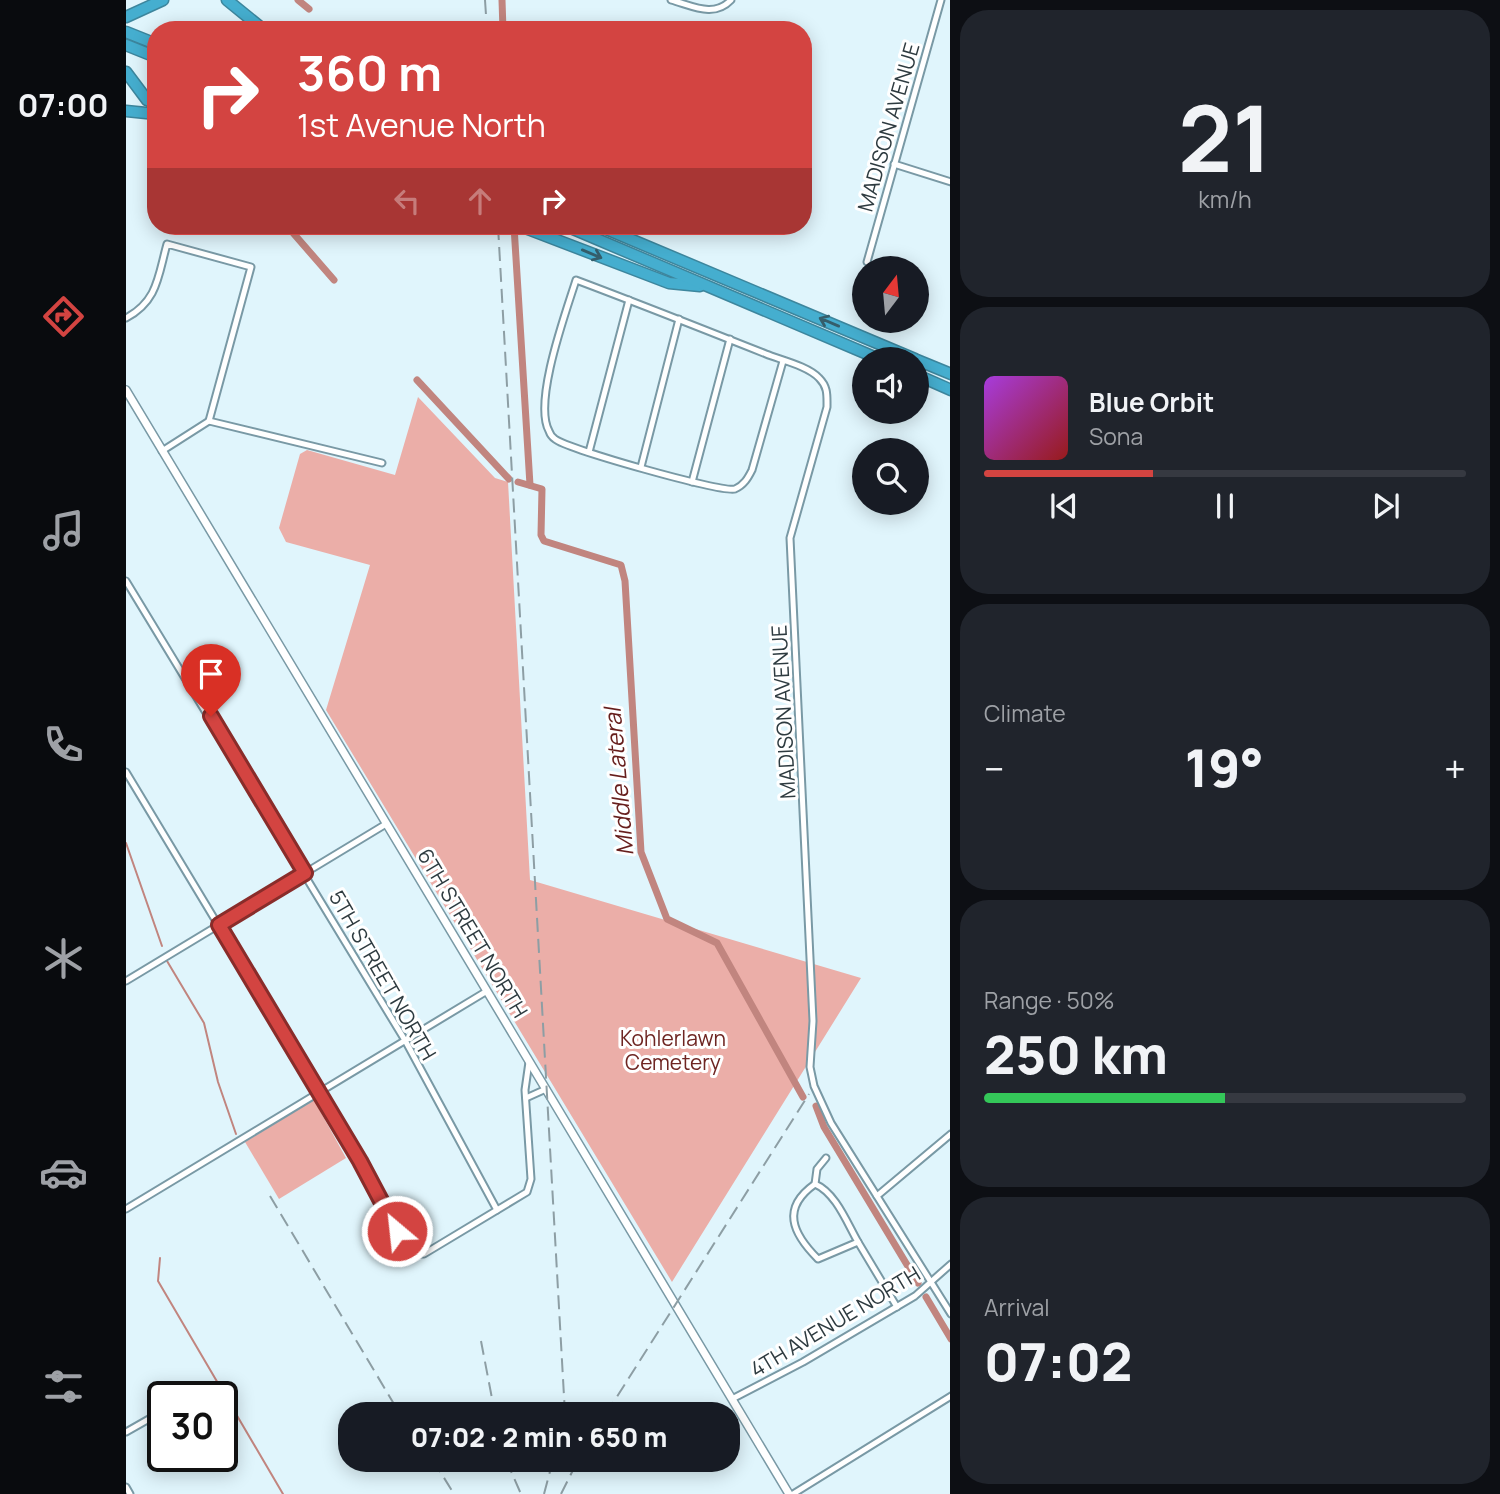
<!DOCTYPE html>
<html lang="en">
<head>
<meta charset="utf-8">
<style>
	:root { --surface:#171b24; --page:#20242c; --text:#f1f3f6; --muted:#9ea1a6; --line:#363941; --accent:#d34441 }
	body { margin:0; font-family:Manrope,sans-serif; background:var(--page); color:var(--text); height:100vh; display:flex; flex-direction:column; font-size:26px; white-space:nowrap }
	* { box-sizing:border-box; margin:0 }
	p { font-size:23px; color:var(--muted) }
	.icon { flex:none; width:38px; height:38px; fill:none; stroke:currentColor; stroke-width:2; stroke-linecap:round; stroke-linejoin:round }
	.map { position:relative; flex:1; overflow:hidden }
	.details { display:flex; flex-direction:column; gap:10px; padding:10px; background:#0d0f14; width:550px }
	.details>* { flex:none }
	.guide { position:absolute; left:21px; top:21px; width:665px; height:214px; border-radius:28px; box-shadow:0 4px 18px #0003; background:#d34441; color:#fff; overflow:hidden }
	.needle { width:46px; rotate:16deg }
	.buttons { position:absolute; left:726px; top:256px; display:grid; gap:14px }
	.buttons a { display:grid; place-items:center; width:77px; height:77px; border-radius:50%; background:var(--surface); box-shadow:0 4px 18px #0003; font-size:35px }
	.speed { position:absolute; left:21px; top:1381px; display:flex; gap:14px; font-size:35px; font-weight:700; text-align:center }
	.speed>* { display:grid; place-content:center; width:91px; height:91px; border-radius:50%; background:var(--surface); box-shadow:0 4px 18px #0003; line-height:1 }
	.speed .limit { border:4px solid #111; border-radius:10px; background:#fff; color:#111 }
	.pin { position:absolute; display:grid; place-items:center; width:60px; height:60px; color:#fff; margin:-72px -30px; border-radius:50% 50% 50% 0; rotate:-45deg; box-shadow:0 0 7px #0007 }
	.pin .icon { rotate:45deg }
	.me { position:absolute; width:77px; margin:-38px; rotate:332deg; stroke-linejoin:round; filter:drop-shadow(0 0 5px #0008) }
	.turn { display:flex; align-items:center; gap:24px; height:147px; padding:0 35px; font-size:32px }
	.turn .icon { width:91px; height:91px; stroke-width:2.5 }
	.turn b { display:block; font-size:49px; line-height:60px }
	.lanes { display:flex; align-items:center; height:66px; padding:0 35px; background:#0003; justify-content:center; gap:35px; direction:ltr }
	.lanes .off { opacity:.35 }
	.big { font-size:52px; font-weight:800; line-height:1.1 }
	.details .widget { flex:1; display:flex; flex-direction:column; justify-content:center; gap:10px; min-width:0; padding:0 24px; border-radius:28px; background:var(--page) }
	.details .dial { align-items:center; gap:0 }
	.dial b { font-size:91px; line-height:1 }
	.song { display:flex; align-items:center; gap:21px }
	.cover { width:84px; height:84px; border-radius:10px; background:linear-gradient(135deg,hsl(280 70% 55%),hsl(0 70% 35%)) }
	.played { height:7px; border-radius:4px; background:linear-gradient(90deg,var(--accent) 35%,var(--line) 35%) }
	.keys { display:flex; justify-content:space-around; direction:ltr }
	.heat { display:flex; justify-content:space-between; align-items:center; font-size:38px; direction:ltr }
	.charge { height:10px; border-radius:5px; background:linear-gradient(90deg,#34c759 50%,var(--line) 0) }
	.trip { position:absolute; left:212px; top:1402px; width:402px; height:70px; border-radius:28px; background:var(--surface); box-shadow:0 4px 18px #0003; font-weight:800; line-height:70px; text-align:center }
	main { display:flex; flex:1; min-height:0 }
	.tab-bar { display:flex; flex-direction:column; width:126px; justify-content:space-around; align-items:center; background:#090b0e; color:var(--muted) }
	.tab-bar .icon { width:49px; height:49px }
	.tab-bar .selected { color:var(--accent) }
	.tab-bar b { font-size:32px; color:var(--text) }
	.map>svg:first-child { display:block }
	.green { fill:#ebaea8 }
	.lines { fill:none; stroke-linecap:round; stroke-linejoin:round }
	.stream { stroke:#c1857f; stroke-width:2 }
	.canal { stroke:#c1857f; stroke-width:7 }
	.minor-casing { stroke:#7999a5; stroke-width:9 }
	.tertiary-casing { stroke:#7999a5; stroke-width:10 }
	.motorway-casing { stroke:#3d869d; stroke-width:13 }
	.minor { stroke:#fff; stroke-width:5 }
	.tertiary { stroke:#fff; stroke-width:7 }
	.motorway { stroke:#45aecf; stroke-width:10 }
	.rail { stroke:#8d9ea4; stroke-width:2; stroke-dasharray:14 7; stroke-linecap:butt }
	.oneway { stroke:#355e6b }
	.route-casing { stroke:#892c2a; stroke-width:18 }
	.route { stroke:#d34441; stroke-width:12 }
	.labels { text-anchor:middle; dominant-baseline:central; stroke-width:6; stroke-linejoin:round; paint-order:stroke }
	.street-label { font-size:21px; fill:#2e3b40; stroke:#fff }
	.park-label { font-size:21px; fill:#6e2522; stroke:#fff }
	.water-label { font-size:23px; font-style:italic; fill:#661e1c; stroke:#fff }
</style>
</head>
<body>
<main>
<nav class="tab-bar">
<b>07:00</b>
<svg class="icon selected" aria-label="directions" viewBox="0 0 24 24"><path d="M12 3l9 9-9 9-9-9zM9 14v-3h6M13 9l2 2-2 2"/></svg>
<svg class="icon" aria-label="music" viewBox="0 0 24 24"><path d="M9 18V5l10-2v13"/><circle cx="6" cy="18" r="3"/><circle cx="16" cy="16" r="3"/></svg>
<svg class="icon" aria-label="phone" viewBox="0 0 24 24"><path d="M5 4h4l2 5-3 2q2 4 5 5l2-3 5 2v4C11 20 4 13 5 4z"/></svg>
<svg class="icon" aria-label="climate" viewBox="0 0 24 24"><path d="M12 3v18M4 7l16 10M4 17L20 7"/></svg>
<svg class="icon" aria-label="car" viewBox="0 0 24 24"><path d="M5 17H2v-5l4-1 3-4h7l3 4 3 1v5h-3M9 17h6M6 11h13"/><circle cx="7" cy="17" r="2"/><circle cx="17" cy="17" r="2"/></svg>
<svg class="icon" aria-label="filters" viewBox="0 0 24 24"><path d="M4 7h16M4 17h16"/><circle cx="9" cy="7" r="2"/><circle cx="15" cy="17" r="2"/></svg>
</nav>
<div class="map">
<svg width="825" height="1494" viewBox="0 0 825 1494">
	<rect width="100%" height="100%" fill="#e0f5fc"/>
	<g class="green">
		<path d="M292,397L369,478L382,482L404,880L735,978L546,1282L200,710L244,565L160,542L153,528L174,454L181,450L269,475Z"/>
		<path d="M188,1100L220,1158L153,1199L119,1142Z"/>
	</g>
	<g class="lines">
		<g class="stream">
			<path d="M0,843L36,946"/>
			<path d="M41,961L78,1023L92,1082L110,1134"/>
			<path d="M34,1258L32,1281L157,1494"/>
		</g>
		<g class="canal">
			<path d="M172,0L183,9"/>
			<path d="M376,0L377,30"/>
			<path d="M161,226L208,280"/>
			<path d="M388,226L404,485"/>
			<path d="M291,380L383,479"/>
			<path d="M392,482L416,489L415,535L418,541L495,565L499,581L515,852L541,919L591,943L677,1097"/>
			<path d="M690,1106L698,1127L792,1283"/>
			<path d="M800,1297L825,1339"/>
		</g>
		<g class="minor-casing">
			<g id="minor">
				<path d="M545,0C567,6 588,18 605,0"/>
				<path d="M768,164L825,182"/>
				<path d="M741,262L815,0"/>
				<path d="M0,318C32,301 32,276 41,244L125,267L83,421"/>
				<path d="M657,361L626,470C622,478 618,485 609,489C596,493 441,449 429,439C426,437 424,434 423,431C407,402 440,312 450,280C514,304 577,329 640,354C655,360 682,366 693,378C702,387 701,395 701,407L664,538L687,1021L684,1067L688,1086L705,1123L825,1314"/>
				<path d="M36,451L83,421L256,463"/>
				<path d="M463,452L503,300"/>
				<path d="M515,467L553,319"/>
				<path d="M566,482L604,339"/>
				<path d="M0,581L280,1042L371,1210"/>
				<path d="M0,772L194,1094L282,1249L289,1254H298L401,1192L405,1179L399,1090L403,1062"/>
				<path d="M0,981L260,824"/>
				<path d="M400,1098L420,1089"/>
				<path d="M689,1184C710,1193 721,1223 732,1242L692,1259C666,1233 655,1208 689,1184Z"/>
				<path d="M689,1184L691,1169L700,1158"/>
				<path d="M751,1196L825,1134"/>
				<path d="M0,1209L361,991"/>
				<path d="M732,1242L771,1307"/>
				<path d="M606,1399L677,1362L789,1296L825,1264"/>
				<path d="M0,1432L37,1411"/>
				<path d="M0,1487L4,1494"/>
				<path d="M667,1494L825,1396"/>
			</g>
		</g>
		<g class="tertiary-casing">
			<path id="tertiary" d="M0,390L663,1494"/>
		</g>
		<g class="motorway-casing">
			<g id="motorway">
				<path d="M101,0L138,30"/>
				<path d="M0,17L37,0"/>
				<path d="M0,32L30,44"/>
				<path d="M0,45L30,57"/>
				<path d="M0,72L21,100L30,104"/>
				<path d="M0,111L30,114"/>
				<path d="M394,226L543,283L574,286"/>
				<path d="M440,226L753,359"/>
				<path d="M473,226L789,359"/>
				<path d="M791,360L825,374"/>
				<path d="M791,375L825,390"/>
			</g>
		</g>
		<use href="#minor" class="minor"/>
		<use href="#tertiary" class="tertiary"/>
		<use href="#motorway" class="motorway"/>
		<g class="rail">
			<path d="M359,0L361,30"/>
			<path d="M372,226L439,1414"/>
			<path d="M144,1196L274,1414"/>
			<path d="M355,1341L369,1414"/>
			<path d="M480,1414L683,1094"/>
			<path d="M307,1460L328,1494"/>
			<path d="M380,1460L395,1494"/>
			<path d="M418,1494L427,1460"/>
			<path d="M435,1494L452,1460"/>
		</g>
	</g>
	<defs><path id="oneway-shaft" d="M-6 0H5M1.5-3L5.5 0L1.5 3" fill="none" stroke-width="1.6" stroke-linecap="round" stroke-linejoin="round" transform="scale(1.75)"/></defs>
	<g class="oneway">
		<use href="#oneway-shaft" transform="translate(466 254) rotate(23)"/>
		<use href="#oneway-shaft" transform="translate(703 322) rotate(-157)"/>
	</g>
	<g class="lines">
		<g class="route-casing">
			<path id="route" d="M85,716L179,873L93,925L234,1161L271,1231"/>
		</g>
		<use href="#route" class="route"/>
	</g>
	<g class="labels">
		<g class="street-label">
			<text transform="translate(762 127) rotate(-74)">MADISON AVENUE</text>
			<text transform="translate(657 712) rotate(-93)">MADISON AVENUE</text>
			<text transform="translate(347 933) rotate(59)">6TH STREET NORTH</text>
			<text transform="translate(257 975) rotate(60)">5TH STREET NORTH</text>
			<text transform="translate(709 1321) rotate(-31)">4TH AVENUE NORTH</text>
		</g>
		<g class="park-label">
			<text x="547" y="1038">Kohlerlawn<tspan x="547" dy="24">Cemetery</tspan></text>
		</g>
		<g class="water-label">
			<text transform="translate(492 782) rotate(-95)">Middle Lateral</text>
		</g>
	</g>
</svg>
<div class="buttons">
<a><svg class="needle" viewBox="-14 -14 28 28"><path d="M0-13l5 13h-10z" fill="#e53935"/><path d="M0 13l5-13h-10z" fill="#9ea1a6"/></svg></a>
<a><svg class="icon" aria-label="sound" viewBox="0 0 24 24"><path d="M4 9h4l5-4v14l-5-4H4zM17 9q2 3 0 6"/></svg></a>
<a><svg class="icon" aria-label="search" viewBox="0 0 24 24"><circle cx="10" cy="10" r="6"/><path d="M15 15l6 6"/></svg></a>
</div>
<div class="speed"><div class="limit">30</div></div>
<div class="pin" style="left:85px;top:716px;background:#d93025"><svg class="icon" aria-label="arrive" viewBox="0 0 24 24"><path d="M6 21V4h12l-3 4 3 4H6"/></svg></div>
<svg class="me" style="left:271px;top:1231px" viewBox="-20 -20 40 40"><circle r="17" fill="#d34441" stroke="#fff" stroke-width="3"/><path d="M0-11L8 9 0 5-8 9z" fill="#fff"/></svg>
<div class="trip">07:02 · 2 min · 650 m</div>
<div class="guide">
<div class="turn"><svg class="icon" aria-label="right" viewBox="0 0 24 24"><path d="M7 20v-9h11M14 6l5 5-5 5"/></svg><div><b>360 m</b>1st Avenue North</div></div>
<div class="lanes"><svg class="icon off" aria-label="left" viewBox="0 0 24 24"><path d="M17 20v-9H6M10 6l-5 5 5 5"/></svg><svg class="icon off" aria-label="ahead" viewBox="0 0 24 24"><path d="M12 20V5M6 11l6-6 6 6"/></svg><svg class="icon" aria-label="right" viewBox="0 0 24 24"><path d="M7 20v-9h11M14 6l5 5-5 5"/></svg></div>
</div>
</div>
<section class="details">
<div class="widget dial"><b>21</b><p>km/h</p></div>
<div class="widget">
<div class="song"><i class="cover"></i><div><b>Blue Orbit</b><p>Sona</p></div></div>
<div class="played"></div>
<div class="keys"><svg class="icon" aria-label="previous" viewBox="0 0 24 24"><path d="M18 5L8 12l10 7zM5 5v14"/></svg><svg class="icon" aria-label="pause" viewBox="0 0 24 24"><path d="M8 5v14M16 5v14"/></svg><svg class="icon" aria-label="next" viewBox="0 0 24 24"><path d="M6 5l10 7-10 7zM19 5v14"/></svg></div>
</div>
<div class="widget"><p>Climate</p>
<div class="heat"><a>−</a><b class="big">19°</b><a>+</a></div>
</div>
<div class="widget"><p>Range · 50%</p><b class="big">250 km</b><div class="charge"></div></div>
<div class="widget"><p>Arrival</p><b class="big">07:02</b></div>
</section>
</main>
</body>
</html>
